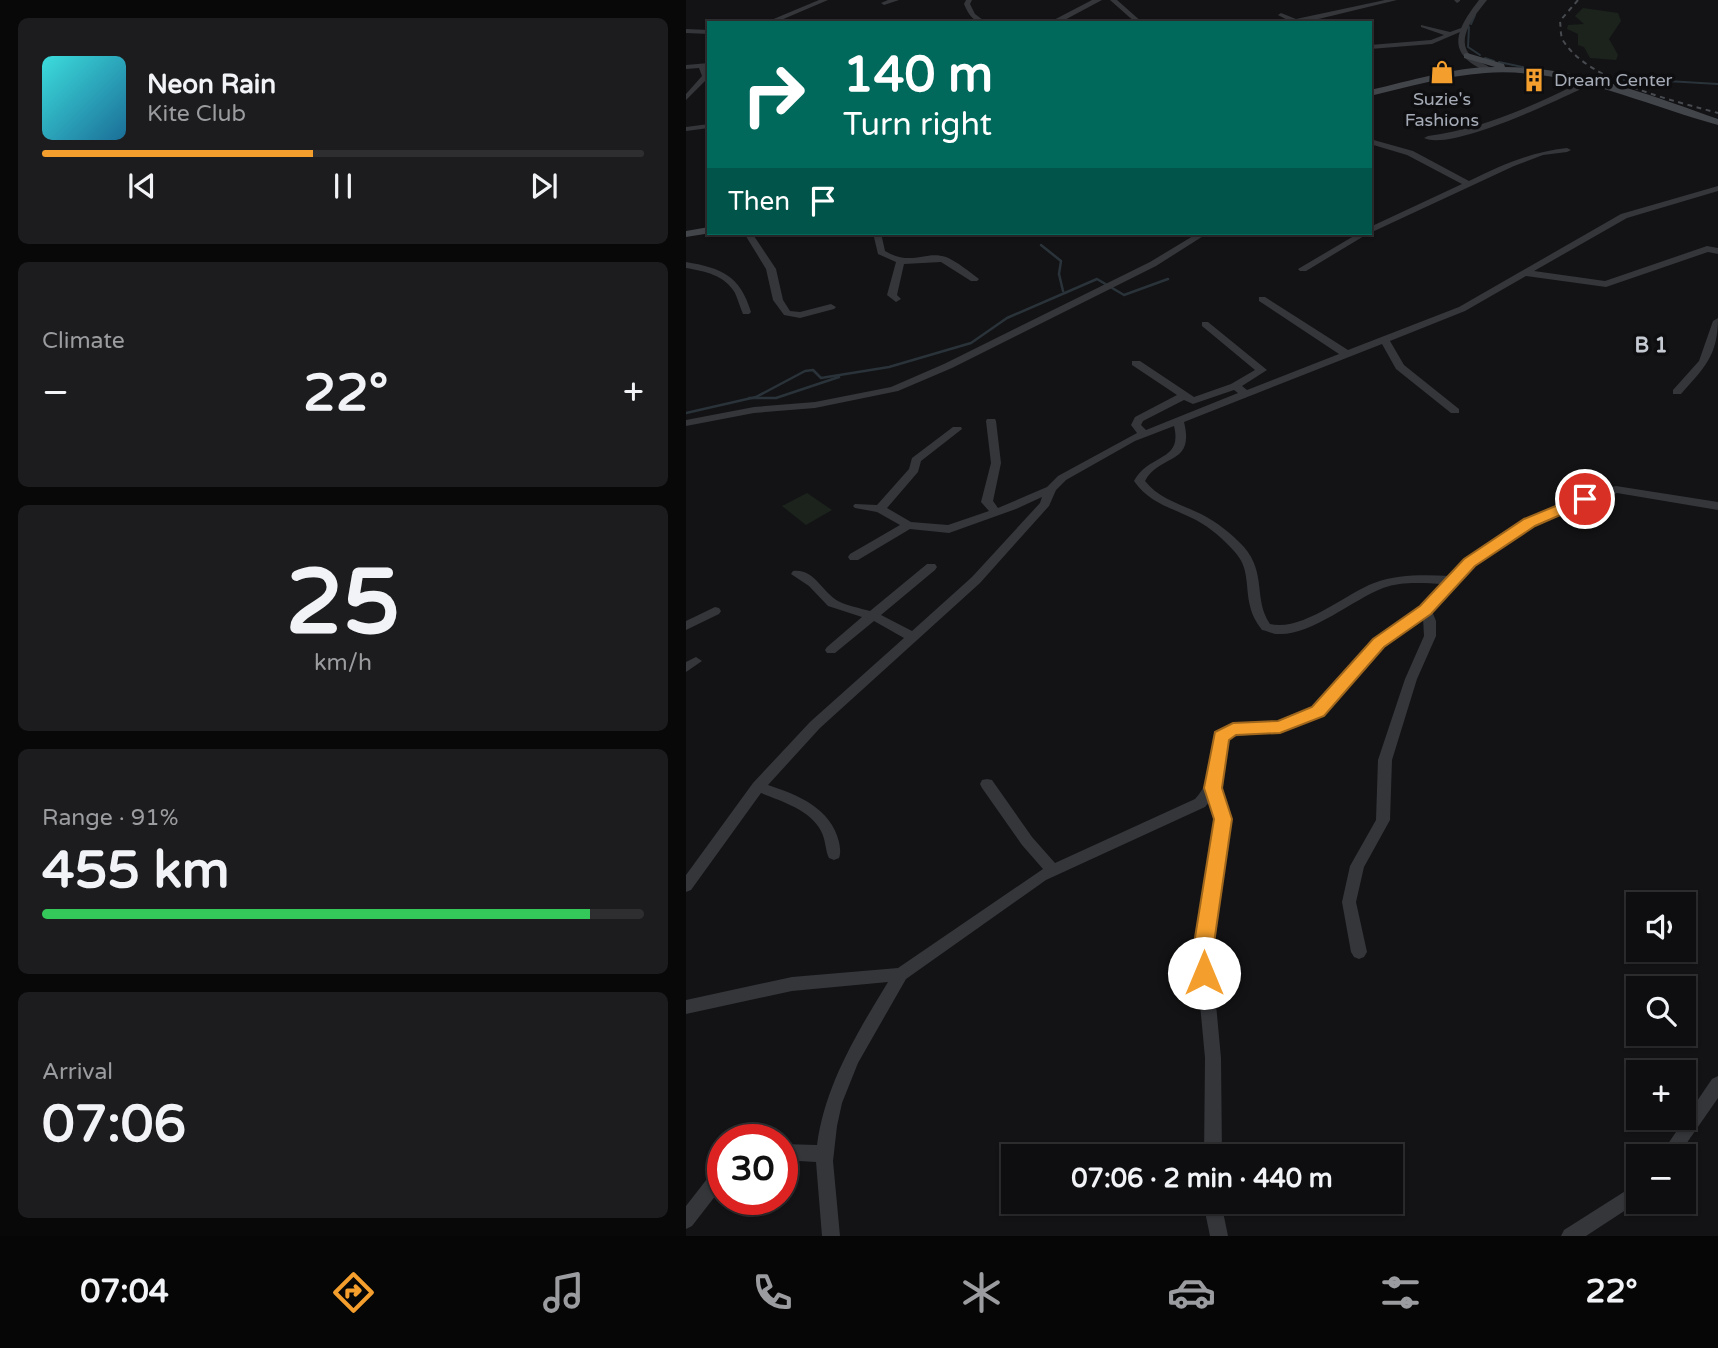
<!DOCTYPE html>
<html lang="en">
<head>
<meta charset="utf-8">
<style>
	:root { --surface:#0e0e10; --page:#1c1c1e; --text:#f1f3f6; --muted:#9b9c9f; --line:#2e2e30; --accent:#f49f2d }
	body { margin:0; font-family:"Varela Round",sans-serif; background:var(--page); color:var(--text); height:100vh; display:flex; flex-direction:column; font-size:26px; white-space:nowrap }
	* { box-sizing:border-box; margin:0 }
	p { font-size:23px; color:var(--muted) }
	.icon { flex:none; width:38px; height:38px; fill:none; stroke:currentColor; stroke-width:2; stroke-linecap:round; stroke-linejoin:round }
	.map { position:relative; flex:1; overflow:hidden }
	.sheet { display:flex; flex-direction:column; gap:18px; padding:18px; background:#080809; width:686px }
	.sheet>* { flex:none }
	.banner { position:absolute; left:21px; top:21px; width:665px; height:214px; border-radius:0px; box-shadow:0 2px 5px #0004,0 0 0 2px var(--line); background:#00695c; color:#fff; overflow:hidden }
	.tools { position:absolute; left:940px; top:892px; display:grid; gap:14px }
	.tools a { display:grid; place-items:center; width:70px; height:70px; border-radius:0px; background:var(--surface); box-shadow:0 2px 5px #0004,0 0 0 2px var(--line); font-size:35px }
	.speed { position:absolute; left:21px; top:1124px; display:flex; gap:14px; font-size:35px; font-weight:700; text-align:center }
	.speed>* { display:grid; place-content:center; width:91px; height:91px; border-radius:50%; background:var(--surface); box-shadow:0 2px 5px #0004,0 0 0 2px var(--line); line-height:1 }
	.speed .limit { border:10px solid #d22; background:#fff; color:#111 }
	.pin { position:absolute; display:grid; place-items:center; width:60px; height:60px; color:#fff; margin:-30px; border:4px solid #fff; border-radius:50%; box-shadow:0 2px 7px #0007 }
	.me { position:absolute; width:77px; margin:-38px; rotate:0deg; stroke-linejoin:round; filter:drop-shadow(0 0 5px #0008) }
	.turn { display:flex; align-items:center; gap:24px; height:147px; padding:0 21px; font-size:32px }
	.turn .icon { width:91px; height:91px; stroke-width:2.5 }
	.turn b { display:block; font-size:49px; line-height:60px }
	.then { display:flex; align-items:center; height:66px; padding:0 21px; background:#0003; gap:14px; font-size:26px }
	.big { font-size:52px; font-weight:800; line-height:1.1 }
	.sheet .tile { flex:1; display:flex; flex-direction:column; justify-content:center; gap:10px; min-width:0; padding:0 24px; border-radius:10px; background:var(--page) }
	.sheet .dial { align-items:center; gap:0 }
	.dial b { font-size:91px; line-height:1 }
	.song { display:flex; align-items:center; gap:21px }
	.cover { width:84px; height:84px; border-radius:10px; background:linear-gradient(135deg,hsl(180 70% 55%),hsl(200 70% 35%)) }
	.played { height:7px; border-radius:4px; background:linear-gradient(90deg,var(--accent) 45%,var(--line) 45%) }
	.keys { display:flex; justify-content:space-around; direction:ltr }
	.heat { display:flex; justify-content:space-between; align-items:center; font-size:38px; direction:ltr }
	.charge { height:10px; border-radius:5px; background:linear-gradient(90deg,#34c759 91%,var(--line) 0) }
	.trip { position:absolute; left:315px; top:1144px; width:402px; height:70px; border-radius:0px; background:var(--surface); box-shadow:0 2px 5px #0004,0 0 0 2px var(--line); font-weight:800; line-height:70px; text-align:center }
	.dock { display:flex; height:112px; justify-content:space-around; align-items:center; background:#060606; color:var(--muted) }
	.dock .icon { width:49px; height:49px }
	.dock .active { color:var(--accent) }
	.dock b { font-size:32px; color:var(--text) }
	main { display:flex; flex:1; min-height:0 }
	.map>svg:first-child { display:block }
	.green { fill:#1b231c }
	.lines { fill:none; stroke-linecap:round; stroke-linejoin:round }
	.stream-far1 { stroke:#293339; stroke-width:2 }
	.stream { stroke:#293339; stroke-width:2.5 }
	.minor { fill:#34363a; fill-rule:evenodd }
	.tertiary { fill:#34363a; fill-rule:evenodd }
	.secondary { fill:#42454a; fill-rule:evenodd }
	.rail { stroke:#474a4f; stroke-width:2; stroke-dasharray:5 4.5; stroke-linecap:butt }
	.route { fill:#f49f2d; stroke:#9f671d; stroke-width:2 }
	.labels { text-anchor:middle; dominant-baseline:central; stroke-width:7; stroke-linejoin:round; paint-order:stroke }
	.far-poi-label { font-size:18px; fill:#a5abb6; stroke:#0e0e10; text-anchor:start }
	.far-quarter-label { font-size:21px; font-weight:bold; fill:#c6cad2; stroke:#0e0e10 }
</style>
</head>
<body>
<main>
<section class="sheet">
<div class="tile">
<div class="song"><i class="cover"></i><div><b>Neon Rain</b><p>Kite Club</p></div></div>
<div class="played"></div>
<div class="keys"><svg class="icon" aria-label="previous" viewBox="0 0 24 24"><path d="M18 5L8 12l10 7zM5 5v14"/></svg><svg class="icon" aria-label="pause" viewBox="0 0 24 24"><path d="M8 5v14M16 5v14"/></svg><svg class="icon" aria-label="next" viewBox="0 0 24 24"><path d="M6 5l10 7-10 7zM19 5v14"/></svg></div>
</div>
<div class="tile"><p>Climate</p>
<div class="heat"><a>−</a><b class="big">22°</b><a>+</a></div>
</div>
<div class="tile dial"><b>25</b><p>km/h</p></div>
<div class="tile"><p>Range · 91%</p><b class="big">455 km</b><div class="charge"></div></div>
<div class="tile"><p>Arrival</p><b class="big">07:06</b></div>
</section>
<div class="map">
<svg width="1032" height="1236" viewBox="0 0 1032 1236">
	<rect width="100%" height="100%" fill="#131315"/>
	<g class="green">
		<path d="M897,8L932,13L935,21L923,39L932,55L930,60L904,58L898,47L892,45V34L881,29L882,25L898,24L889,16Z"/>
		<path d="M121,493L146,510L120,525L96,506Z"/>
	</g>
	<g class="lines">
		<g class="stream-far1">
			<path d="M785,24L789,15"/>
			<path d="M783,27L782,47L794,55"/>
			<path d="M799,58L808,61"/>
			<path d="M813,62L841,68"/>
			<path d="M938,80L943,83L964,80L1032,84"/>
		</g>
		<g class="stream">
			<path d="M355,245L375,261L373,274L377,291"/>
			<path d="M63,398H90L153,377"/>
			<path d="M0,413L70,397L119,371L127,370L135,378L203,367L285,343L321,318L411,279L438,295L482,279"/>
		</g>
		<g class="minor">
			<path d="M133,0H142L88,23H78Z"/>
			<path d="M202,0H213L198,5L195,3Z"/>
			<path d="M280,0H286L284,4L289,14L301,23C288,23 283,16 278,4Z"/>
			<path d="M424,0H431L457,23H450Z"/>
			<path d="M699,0H711L616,23H607L592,15L595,13L610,19Z"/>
			<path d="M768,0H774V1L771,3Z"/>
			<path d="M735,25L764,32L778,27L781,29L746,44L684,49V45L745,40L758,35L735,27Z"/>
			<path d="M0,29L23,30V34L0,33Z"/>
			<path d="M23,63V67H20L23,77L0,100V94L16,76L13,68L0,69V65Z"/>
			<path d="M891,80L898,82L893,90C865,103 764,151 738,138L742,136C794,129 840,109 887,86Z"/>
			<path d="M23,124V128L0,131V127Z"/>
			<path d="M684,139L727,151L783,181C816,165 844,152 881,148L885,150L881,152L857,155L828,166L684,233V227L776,184L721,155L684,144Z"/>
			<path d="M1032,186V191L941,218L848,271L919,281L1021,246L1032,248V254L1022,252L920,287L840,276L779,311L704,341L718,365L773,409V413H765L710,369L696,344L498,422C509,466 474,453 459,481C473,499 495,504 515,514C531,522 546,534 558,547C581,574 567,599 584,624C616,632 659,594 688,583C713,574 738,575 764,576C807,528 868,509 926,487L930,486L1032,502V510L931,493L848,525L787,565L746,611L750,621V636L731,679L706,760L704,820L678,867L670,902L681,952L678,957L673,959L668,957L665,952L656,902L664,866L690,820L692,760L719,679L738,636L737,618L696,646L637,715L594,732L544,737L538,749L533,785L544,819L525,950L535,1058L536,1157H518L519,1058L509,950L530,819L524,801L519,807L360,880L220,979L172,1063L156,1103L151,1126L147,1161L154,1236H136L130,1162L96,1160V1144L131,1145C139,1085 171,1033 202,982L106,991L0,1014V1000L106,977L212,968L357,869L336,845L296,788L294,784L296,780L301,779L306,780L346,837L369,863L509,799C529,779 518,753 535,729L593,722L627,709L688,640L736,607L757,584C737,583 716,581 697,588C666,600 625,636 592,634C587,634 581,631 576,630C570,622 566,615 564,606C559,585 564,568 548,551C537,539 525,528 510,520C487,508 464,504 448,481C463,453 497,462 488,426L449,441L380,480L370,490L363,506L294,583L134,728L82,785C112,795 145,808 153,842C154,848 155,852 153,858L148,860L143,858C139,850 140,840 135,831C125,810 95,801 75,793L5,890L0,892V875L67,783L124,722L218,638L188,621L149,653H141L139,650L141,647L176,617L142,606L123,586L105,574L107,571C128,568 136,592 152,601C161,606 174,608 184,611L241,564H249L251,567L249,570L195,615L226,631L286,577L354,503L356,497L330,509L263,533L224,529L172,560H164L162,557L164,554L214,525L191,512L169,508L167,506L169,504L191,505L223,469L226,458L267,427H275L276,429L235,461L232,472L201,508L225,522L262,525L303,511L295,502L305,463L300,421L301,419H309L310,421L315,463L307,501L312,508L361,487L372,476L451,433L445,425L449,417L491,395L446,365V361H454L508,397L545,384L569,370L516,326V322H522L581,370L556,386L561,390L653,354L573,301V297H579L662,350L773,307L935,214ZM548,390L552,393L460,430L455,425L457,421L498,400L507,404Z"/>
			<path d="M58,233H66L90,269L97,300L104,311L114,312L145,304L150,307L148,309L114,318L98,315L87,300L80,269Z"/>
			<path d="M187,233H195L199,251C226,267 239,250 260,257C270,261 284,272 293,279L291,281H285L255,262L218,264L211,295L215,299L210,302L201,295L210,262L192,254Z"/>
			<path d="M512,233H522L470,266L266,368L212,391L129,408L68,413L0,426V420L68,407L129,402L205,387L258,364L464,262Z"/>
			<path d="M673,233H683L620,271H614L612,269Z"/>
			<path d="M0,262C35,268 54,275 65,312L63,314H57C54,307 52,300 49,293C39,275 18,271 0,268Z"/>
			<path d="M1032,318C1032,356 1018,368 995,394H987V390L1013,361L1027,321Z"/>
			<path d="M29,607L33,608L35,611L33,614L0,630V621Z"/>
			<path d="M10,657L16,661L0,672V662Z"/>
			<path d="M1032,1076V1098L991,1157H973L1026,1079Z"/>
			<path d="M37,1164V1186L6,1226L0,1229V1206L31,1166Z"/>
			<path d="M952,1183V1202L900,1236H875L878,1230Z"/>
			<path d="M517,1202H535L542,1236H524Z"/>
		</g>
		<g class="tertiary">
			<path d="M406,0H416L373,23H362Z"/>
			<path d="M793,0H801C790,14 768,39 785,56C791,61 799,64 805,68L806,70L802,72C759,54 769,31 793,0Z"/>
		</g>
		<g class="secondary">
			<path d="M781,53L818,64L819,67C891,67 965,95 1032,119V125C956,104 880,67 799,73C760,76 722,87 684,96V90C725,81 767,67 809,67L778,58V54Z"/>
			<path d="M23,227V233H25L0,237V231Z"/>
		</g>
		<path class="rail" d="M892,0L874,21C875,28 874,37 878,42C904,82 989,101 1032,113"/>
	</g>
	<path class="route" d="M899,494L906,499L904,502L849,526L789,566L745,614L698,647L638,716L594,733L550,735L543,740L536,788L546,819L527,950L528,973L525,979L518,982L511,979L507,950L528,819L518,788L529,732L547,723L592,721L626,707L687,639L734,606L778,559L838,519Z"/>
	<defs>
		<g id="shop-bare" transform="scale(1.89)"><path d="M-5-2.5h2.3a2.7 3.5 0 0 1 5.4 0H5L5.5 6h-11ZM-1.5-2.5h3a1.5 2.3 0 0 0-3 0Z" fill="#f49f2d" stroke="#0e0e10" stroke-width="2.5" paint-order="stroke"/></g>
		<g id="building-bare" transform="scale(1.89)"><path d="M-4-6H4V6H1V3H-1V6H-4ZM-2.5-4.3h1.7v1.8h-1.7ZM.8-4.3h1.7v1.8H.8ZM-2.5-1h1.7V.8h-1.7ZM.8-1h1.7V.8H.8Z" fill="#f49f2d" stroke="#0e0e10" stroke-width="2.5" paint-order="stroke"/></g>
	</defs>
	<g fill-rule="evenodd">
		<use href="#shop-bare" x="756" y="72"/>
		<use href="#building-bare" x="848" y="80"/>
	</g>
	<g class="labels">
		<g class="far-poi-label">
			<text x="868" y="80">Dream Center</text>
			<text x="756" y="99" text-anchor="middle">Suzie's<tspan x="756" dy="21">Fashions</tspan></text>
		</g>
		<g class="far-quarter-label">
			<text x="965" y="345">B 1</text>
		</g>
	</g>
</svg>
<div class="tools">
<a><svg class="icon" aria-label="sound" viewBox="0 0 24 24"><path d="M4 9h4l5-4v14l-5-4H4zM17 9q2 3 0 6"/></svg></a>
<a><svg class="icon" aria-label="search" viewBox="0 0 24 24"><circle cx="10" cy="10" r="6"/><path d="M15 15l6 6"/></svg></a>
<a>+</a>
<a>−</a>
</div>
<div class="speed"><div class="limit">30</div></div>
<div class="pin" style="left:899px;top:499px;background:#d93025"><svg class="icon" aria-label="arrive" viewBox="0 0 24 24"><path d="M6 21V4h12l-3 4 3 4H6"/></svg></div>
<svg class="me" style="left:518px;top:973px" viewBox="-20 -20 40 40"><circle r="19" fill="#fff"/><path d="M0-13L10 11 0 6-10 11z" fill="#f49f2d"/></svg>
<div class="trip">07:06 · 2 min · 440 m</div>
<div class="banner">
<div class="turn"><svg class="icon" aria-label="right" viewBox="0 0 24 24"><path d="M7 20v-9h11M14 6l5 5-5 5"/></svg><div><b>140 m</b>Turn right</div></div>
<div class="then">Then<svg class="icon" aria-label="arrive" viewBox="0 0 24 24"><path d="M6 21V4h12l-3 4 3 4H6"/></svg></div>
</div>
</div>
</main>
<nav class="dock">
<b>07:04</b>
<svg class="icon active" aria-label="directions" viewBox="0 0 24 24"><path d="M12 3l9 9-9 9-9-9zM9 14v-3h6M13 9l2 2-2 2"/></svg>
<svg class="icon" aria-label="music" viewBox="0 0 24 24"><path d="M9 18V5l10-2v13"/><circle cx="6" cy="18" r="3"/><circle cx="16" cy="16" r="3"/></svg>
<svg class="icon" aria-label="phone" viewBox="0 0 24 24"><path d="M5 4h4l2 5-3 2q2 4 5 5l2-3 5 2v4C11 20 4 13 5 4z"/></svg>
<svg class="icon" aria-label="climate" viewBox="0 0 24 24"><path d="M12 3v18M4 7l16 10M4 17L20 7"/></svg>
<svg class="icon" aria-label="car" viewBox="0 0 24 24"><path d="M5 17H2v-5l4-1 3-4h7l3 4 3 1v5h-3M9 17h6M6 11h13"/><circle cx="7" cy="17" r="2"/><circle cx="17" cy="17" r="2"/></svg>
<svg class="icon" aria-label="filters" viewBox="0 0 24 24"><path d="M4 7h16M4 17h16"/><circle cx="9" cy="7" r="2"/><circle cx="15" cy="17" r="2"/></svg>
<b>22°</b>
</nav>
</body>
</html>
